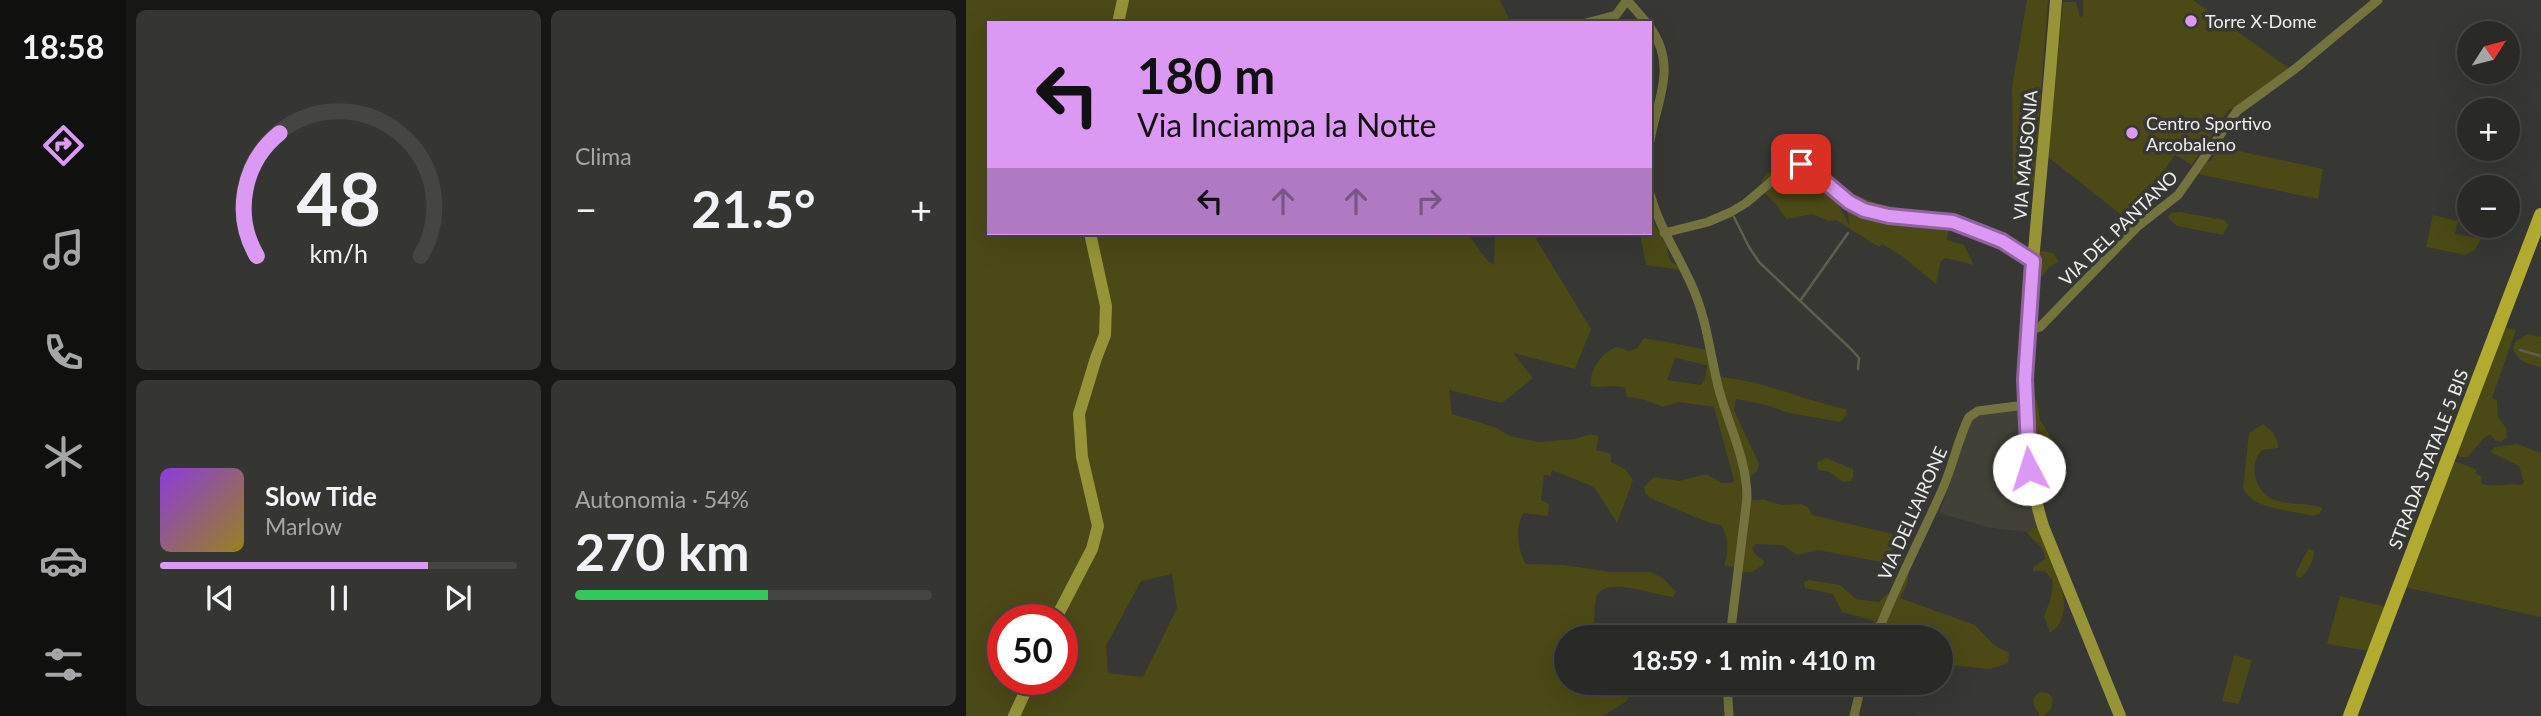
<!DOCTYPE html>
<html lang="it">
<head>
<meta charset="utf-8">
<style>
	:root { --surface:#292926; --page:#353532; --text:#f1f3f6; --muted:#a5a6a7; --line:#454543; --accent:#dc99f4 }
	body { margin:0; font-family:Lato,sans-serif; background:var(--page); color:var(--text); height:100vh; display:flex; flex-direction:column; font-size:26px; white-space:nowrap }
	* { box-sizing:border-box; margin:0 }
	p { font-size:23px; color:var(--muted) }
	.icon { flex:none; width:38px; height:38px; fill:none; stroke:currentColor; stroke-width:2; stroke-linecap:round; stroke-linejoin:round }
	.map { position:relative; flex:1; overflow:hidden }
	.drawer { display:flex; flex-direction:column; gap:10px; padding:10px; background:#171715; width:840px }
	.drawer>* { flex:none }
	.guide { position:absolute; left:21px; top:21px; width:665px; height:214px; border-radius:0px; box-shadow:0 7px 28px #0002,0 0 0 2px var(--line); background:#dc99f4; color:#111; overflow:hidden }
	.needle { width:46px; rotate:54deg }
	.buttons { position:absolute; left:1491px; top:21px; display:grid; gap:14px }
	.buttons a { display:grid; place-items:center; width:63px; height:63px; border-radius:50%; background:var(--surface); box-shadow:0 7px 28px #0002,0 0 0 2px var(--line); font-size:35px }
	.speed { position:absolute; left:21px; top:604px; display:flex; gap:14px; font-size:35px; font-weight:700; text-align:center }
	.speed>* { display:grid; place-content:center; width:91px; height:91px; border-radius:50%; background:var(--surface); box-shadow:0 7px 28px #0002,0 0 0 2px var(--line); line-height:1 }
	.speed .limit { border:10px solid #d22; background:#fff; color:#111 }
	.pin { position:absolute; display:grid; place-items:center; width:60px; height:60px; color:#fff; margin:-30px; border-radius:14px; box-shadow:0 4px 10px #0006 }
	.me { position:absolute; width:77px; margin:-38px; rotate:355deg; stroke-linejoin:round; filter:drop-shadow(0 0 5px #0008) }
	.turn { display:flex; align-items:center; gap:24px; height:147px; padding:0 35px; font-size:32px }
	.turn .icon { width:91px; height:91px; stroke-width:2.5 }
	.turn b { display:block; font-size:49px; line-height:60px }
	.lanes { display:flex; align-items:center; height:66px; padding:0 35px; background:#0003; justify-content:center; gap:35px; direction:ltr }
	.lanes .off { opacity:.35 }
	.big { font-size:52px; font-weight:700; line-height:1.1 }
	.drawer .tile { flex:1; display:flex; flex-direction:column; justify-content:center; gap:10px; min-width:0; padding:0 24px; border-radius:10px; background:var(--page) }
	.drawer .dial { align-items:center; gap:0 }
	.dial svg { height:182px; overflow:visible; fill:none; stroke:var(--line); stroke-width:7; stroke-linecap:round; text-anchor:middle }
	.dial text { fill:var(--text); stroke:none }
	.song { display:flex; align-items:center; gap:21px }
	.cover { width:84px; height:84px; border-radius:10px; background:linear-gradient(135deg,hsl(270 70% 55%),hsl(50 70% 35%)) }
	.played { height:7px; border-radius:4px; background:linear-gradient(90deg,var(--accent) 75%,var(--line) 75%) }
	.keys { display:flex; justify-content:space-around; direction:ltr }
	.heat { display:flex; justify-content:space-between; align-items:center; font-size:38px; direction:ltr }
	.charge { height:10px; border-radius:5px; background:linear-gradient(90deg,#34c759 54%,var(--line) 0) }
	.drawer .tiles { flex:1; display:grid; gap:10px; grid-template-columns:repeat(2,1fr) }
	.trip { position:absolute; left:588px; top:625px; width:399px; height:70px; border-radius:35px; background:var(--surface); box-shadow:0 7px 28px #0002,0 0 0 2px var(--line); font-weight:700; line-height:70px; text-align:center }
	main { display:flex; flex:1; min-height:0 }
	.dock { display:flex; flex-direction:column; width:126px; justify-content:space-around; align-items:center; background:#10100f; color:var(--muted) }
	.dock .icon { width:49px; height:49px }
	.dock .on { color:var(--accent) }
	.dock b { font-size:32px; color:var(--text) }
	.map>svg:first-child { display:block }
	.built { fill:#414137 }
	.green { fill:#4b4915; fill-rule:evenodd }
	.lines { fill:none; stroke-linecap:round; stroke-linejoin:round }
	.stream { stroke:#605f4c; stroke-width:2.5 }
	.street { stroke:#74723d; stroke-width:9 }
	.secondary { stroke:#969339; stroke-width:12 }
	.primary { stroke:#b1ac30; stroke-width:14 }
	.route-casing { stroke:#8f639f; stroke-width:18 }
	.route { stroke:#dc99f4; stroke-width:12 }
	.poi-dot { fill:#dc99f4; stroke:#373733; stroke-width:2.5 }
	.labels { text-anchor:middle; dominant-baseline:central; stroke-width:7; stroke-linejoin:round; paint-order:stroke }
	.poi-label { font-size:18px; fill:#ededeb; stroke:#373733; text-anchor:start }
	.street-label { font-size:18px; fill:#ededeb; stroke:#373733 }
</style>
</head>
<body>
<main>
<nav class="dock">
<b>18:58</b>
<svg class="icon on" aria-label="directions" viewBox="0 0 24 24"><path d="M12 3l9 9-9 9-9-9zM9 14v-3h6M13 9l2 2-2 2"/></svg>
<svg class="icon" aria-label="music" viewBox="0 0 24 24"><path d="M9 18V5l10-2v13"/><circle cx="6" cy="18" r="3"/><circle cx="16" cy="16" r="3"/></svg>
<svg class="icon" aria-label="phone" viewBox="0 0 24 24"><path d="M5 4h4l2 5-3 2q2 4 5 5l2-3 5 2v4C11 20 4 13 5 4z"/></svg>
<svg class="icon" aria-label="climate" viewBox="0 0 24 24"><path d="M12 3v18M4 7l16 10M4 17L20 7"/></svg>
<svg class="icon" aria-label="car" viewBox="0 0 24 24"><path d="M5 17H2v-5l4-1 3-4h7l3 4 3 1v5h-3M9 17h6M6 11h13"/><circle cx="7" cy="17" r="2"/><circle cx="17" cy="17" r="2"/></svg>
<svg class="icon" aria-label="filters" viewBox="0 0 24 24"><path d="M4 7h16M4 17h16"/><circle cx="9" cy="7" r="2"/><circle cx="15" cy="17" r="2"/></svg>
</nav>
<section class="drawer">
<div class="tiles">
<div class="tile dial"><svg viewBox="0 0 100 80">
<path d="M14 69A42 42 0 1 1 86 69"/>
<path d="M14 69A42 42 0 0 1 24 15" stroke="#dc99f4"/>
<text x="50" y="56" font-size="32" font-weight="700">48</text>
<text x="50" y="72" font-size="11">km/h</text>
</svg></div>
<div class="tile"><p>Clima</p>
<div class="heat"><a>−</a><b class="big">21.5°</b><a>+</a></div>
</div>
<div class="tile">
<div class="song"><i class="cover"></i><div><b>Slow Tide</b><p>Marlow</p></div></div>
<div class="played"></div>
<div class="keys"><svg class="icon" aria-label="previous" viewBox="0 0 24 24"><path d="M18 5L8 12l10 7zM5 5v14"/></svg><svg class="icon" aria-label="pause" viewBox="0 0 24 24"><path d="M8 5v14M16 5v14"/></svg><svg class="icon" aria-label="next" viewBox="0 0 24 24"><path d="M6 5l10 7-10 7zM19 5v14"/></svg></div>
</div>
<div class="tile"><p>Autonomia · 54%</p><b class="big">270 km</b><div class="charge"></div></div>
</div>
</section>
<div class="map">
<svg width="1575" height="716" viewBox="0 0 1575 716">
	<rect width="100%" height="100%" fill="#373733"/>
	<path class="built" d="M1054,406L1074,529H1064L1061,532L1025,528L973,513L986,478L984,475L1003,418Z"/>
	<g class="green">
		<path d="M0,0H154L149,23H23V233H121L137,306L136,334L111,414L129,526L123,548L86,619L37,620V679H62L45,716H0Z"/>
		<path d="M160,0H534L545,23H154Z"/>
		<path d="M1061,0H1082L1068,185L1047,188L1046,87Z"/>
		<path d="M1117,0H1227L1324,69L1272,107L1262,110L1226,165L1209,155L1177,200L1183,213L1168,225L1082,157L1097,2H1110L1114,17L1117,16Z"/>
		<path d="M1250,146L1357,169L1352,199L1232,174L1240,162L1245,161L1248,155L1246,153Z"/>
		<path d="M822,170H834L840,172L854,189L869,197L884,227L881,209L884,192L907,202L984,220L981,240L998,245L1008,265L980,258L975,261L970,284L937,257L916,244L913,247L870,220L863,221L846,214L821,219C815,214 815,210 810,204C802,195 796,194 796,180L802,172L812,177Z"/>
		<path d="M1214,212L1259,220L1262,225L1257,235L1211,226L1202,218L1205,213Z"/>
		<path d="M684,215L701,247L703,259L715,270L680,265L674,233H684Z"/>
		<path d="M1467,215L1492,221L1489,234L1515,239L1509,250L1499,255L1460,247Z"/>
		<path d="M127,233H466V238L472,233C479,233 488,232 496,233C509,235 514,258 528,265L529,233H576L570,239L625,329L609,369L547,353L567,378L536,403L483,390L486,414L531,428L544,436L573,442L609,439L624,434L633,436L630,450L645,454V462L659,469L667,480L651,523L628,487L586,470L585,476L578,475L575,500L583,504L582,516L558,513C548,525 552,552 560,564L598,565L645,572H684L697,578L710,592L707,597C690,596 637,574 630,598C627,611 630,624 626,637H600V682L664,683L666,693L661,701L637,716H51L68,679H96V620L93,619L129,550L116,415L142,336ZM206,574L211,608L177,677L142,673L140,646L175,581Z"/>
		<path d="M1077,251L1087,253L1093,262L1083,267L1078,275L1070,278L1073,252Z"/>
		<path d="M1537,327L1550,330L1526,398L1531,400L1532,417L1540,428L1541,437L1535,442L1530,441L1524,434L1518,438L1502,457H1494L1490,453Z"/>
		<path d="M1562,334L1575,337V367C1562,364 1549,361 1547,346L1551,340Z"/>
		<path d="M678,338L743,350L777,481L775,488L779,498L770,568L758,565C763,552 763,537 755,525L744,523L684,498L679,493L678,487L688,477L713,481L740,474L756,483H766L768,480L748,407L713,402L697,407L676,399L661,397L659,388C647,383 637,389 625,386C622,371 637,351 651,347L663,351L671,348ZM709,358L741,365L739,378L735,385L701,380Z"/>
		<path d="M752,377C796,380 837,400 880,409L881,415L874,422L823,413L800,405L770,399L768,410L793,464L791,471L782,479Z"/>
		<path d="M1063,396L1071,400L1074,420L1089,444L1081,469L1069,478Z"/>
		<path d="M1297,424C1305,430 1313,438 1312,448L1296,450C1290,456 1287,467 1289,475C1299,513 1328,498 1357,508L1353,514L1347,516C1326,510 1286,510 1277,488L1283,433Z"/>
		<path d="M1551,444L1575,453V617L1438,587L1486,460L1511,470L1509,473L1516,477L1515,483C1527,489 1542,482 1555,485L1558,483L1553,466L1524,452L1529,447Z"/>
		<path d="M860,458L887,469V477L885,481L877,482L863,472L852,470L851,462Z"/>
		<path d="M782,500H798L816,505L835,504L842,507L846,515L926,534L929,537L923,560L920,563L852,550L831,555L817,545L790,544L786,548L790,555L798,561L797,565L786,572H772Z"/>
		<path d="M1067,528L1074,529C1085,557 1116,612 1084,633L1078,616L1085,598L1087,581L1079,571H1067V567L1079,559C1079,545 1067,542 1061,532Z"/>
		<path d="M1342,549L1348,551C1349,559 1341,574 1334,578L1330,576V572Z"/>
		<path d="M939,570C947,579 938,589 934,598L1009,625L1028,645L1043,653L1042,663L1024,669L975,664V637H912Z"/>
		<path d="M843,580L874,585L890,599L913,602L921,594L925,595L909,637H904V629L908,621L876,612L867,594L839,588L838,582Z"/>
		<path d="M1374,596L1421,607L1403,651L1361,644Z"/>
		<path d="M1268,655L1286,660L1273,704L1256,701Z"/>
		<path d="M1073,692L1082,693L1087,698L1085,709L1078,716H1074L1068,706L1067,699Z"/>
	</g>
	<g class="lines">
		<g class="stream">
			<path d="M768,217L783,247L793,262L885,349L893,358L892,369"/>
			<path d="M834,301L882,233"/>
			<path d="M1554,350L1575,356"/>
		</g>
		<g class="street">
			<path d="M661,0L681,23"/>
			<path d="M620,23L650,15L661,0"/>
			<path d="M684,27C712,67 691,99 684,141"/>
			<path d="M684,194C694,229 712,254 726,286C741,319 744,355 753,390C763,426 781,460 781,498L764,637"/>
			<path d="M698,233L742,222L765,212L780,203L820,169L828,165L835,164L846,171L883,202L898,210L924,216L987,222L1036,241L1067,261"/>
			<path d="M1061,331L1074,327L1171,227L1212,195L1271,111L1329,69L1412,0"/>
			<path d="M910,637C929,586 955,538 977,488C987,465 992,439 1003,417L1012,411L1059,405"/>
			<path d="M761,682L763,716"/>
			<path d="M888,716L896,682"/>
		</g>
		<g class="secondary">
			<path d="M1090,0C1084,80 1076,160 1069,240C1060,334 1048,433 1077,526L1154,716"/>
			<path d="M152,23L157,0"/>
			<path d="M89,620L126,549L132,526L116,457L113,414L130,358L139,335L140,306L124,233"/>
			<path d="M48,716L65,679"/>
		</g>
		<path class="primary" d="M1384,716L1575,215"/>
	</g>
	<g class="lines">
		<g class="route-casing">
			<path id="route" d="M835,164L846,171L883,202L898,210L923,216L987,222L1036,241L1067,261L1059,379L1063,469"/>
		</g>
		<use href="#route" class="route"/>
	</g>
	<g class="poi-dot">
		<circle cx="1225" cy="21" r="7"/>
		<circle cx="1166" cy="133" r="7"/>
	</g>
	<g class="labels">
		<g class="poi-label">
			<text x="1239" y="21">Torre X-Dome</text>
			<text x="1180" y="123">Centro Sportivo<tspan x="1180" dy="21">Arcobaleno</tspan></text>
		</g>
		<g class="street-label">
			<text transform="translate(1059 155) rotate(-85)">VIA MAUSONIA</text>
			<text transform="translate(1152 228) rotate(-44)">VIA DEL PANTANO</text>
			<text transform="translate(1462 459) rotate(-69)">STRADA STATALE 5 BIS</text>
			<text transform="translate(946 513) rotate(-66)">VIA DELL'AIRONE</text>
		</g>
	</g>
</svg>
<div class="buttons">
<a><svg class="needle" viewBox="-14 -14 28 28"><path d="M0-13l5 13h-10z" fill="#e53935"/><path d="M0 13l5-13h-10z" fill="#a5a6a7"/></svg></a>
<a>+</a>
<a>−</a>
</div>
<div class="speed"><div class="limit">50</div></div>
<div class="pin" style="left:835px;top:164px;background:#d93025"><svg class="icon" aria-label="arrive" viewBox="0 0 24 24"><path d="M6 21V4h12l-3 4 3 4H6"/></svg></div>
<svg class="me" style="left:1063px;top:469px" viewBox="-20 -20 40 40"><circle r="19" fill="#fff"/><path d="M0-13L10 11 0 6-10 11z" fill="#dc99f4"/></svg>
<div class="trip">18:59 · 1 min · 410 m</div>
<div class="guide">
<div class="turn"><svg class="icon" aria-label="left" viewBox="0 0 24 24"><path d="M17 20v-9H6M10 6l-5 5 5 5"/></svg><div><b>180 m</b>Via Inciampa la Notte</div></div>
<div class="lanes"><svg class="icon" aria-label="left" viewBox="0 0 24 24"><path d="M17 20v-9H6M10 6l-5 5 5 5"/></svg><svg class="icon off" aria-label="ahead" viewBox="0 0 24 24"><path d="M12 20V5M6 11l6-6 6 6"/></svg><svg class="icon off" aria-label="ahead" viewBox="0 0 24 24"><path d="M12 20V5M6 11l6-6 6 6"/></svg><svg class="icon off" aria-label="right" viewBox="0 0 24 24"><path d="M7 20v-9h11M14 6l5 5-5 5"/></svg></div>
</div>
</div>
</main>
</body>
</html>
